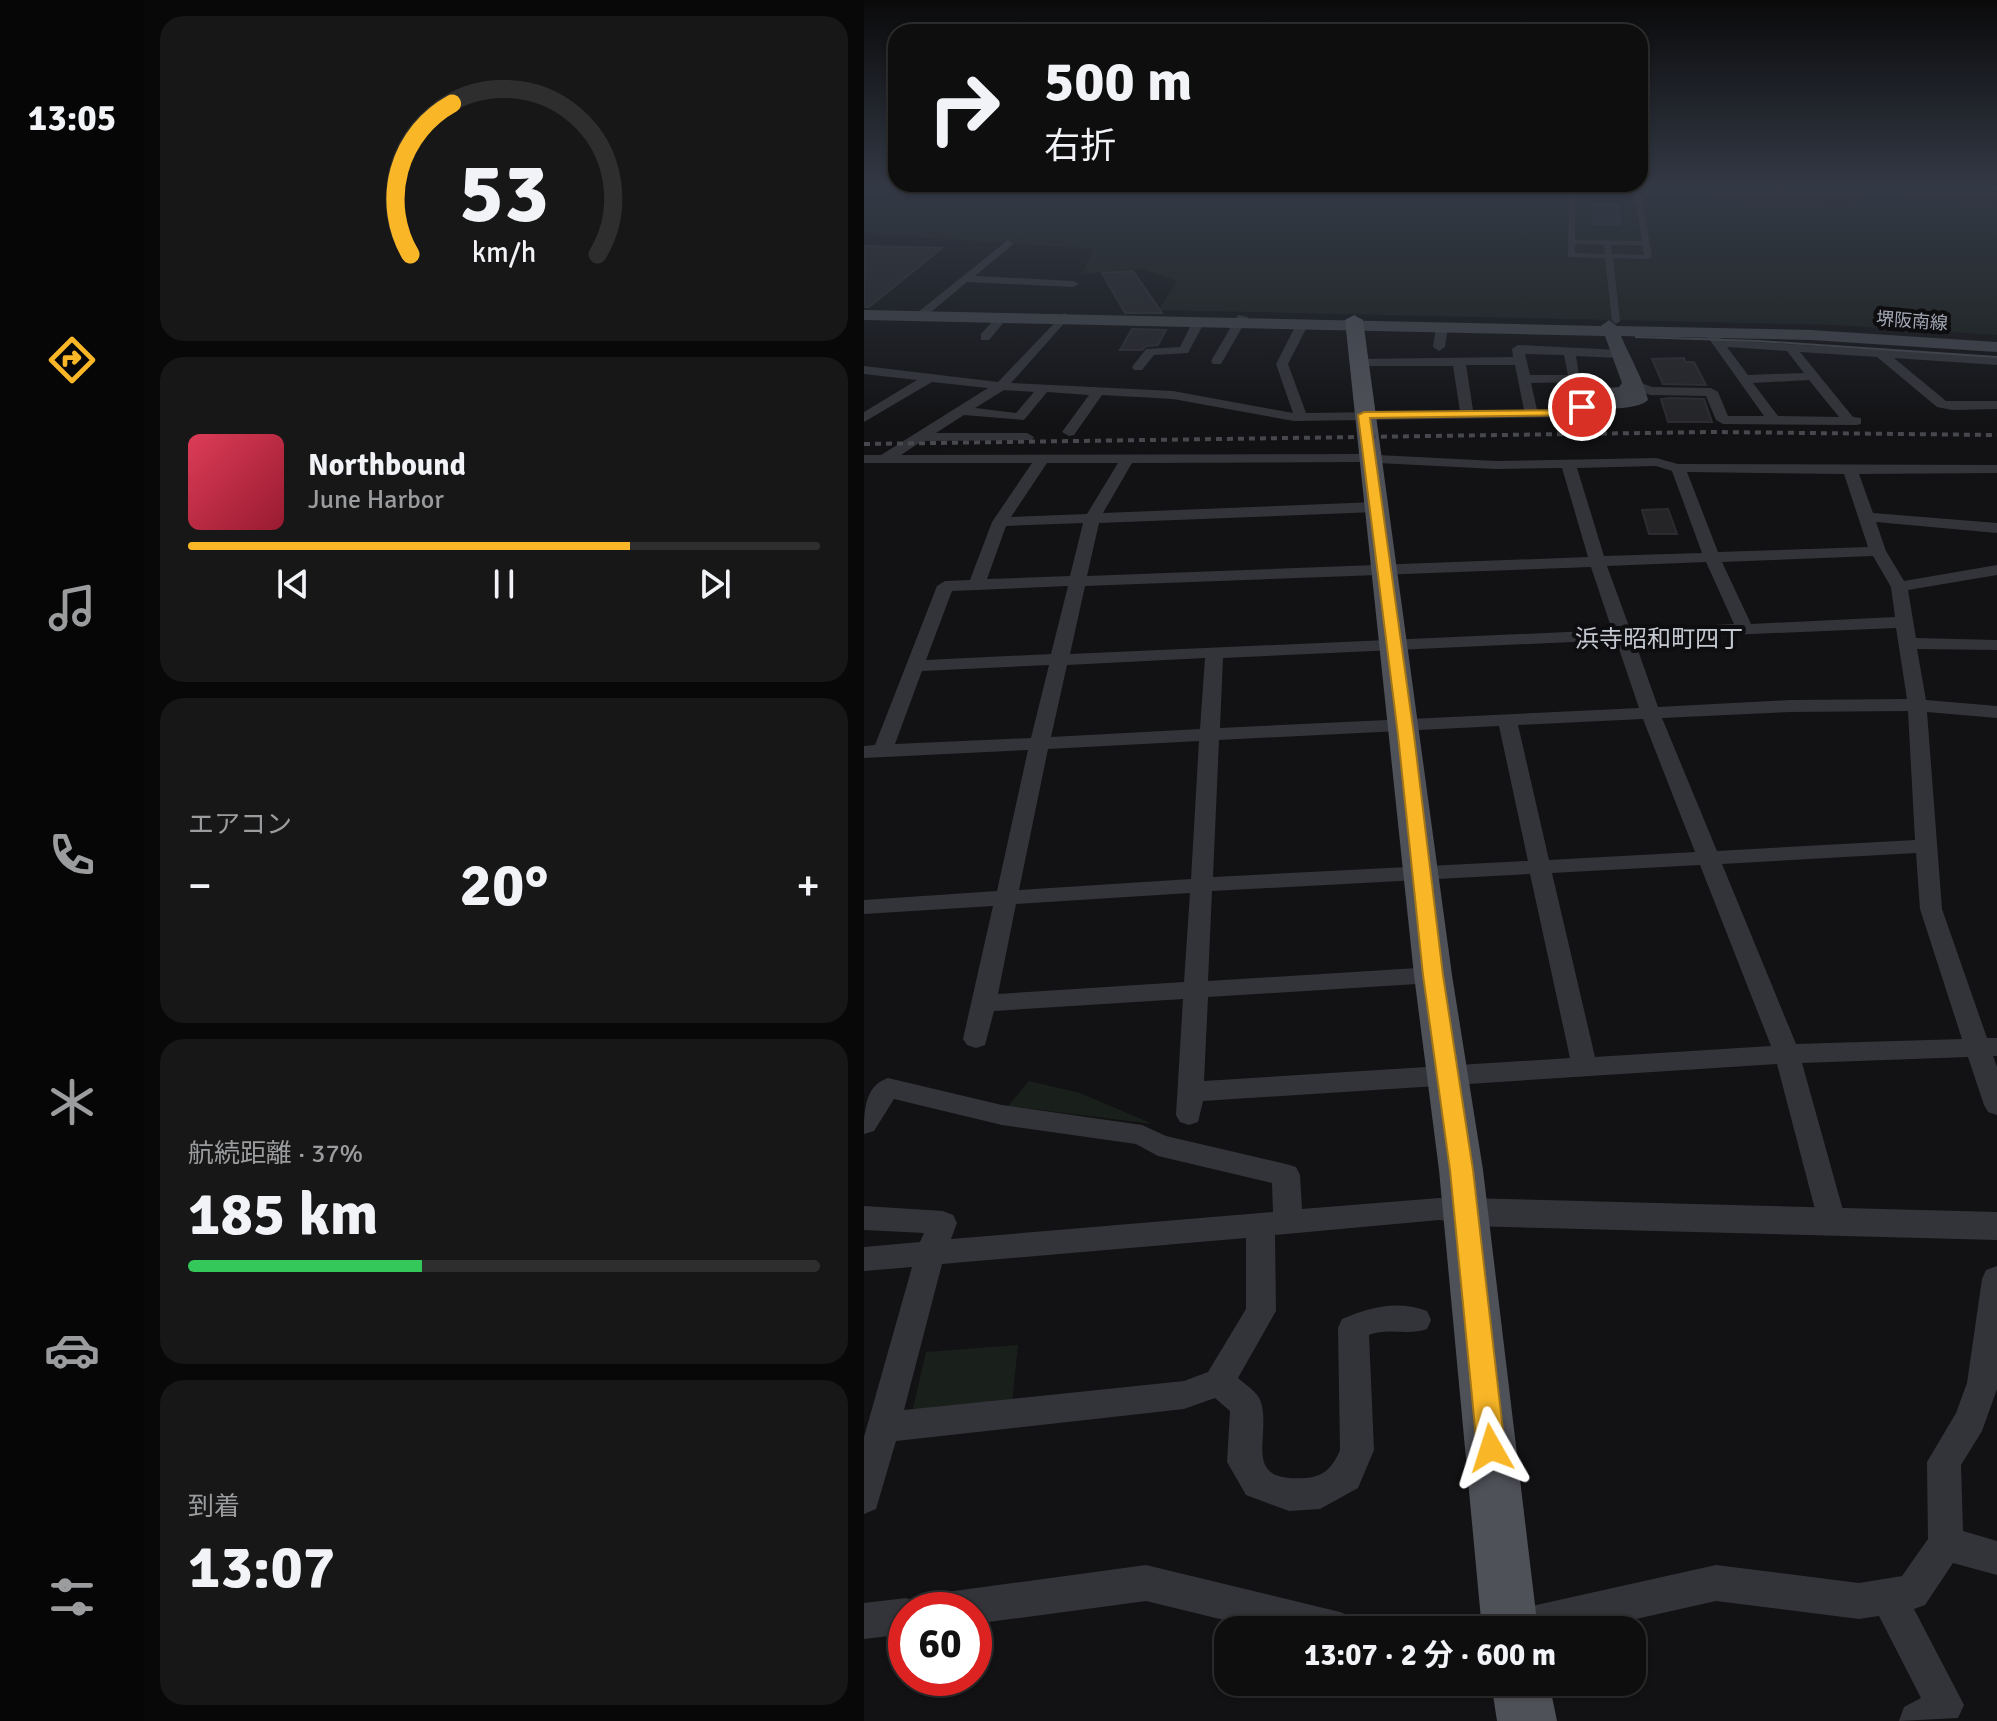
<!DOCTYPE html>
<html lang="ja">
<head>
<meta charset="utf-8">
<style>
	:root { --surface:#0e0e0f; --page:#171718; --text:#f1f3f6; --muted:#9b9c9e; --line:#2e2e2f; --accent:#f9b626 }
	body { margin:0; font-family:Signika,"Noto Sans JP",sans-serif; background:var(--page); color:var(--text); height:100vh; display:flex; flex-direction:column; font-size:30px; white-space:nowrap }
	* { box-sizing:border-box; margin:0 }
	p { font-size:26px; color:var(--muted) }
	.icon { flex:none; width:44px; height:44px; fill:none; stroke:currentColor; stroke-width:2; stroke-linecap:round; stroke-linejoin:round }
	.map { position:relative; flex:1; overflow:hidden }
	.details { display:flex; flex-direction:column; gap:16px; padding:16px; background:#080808; width:720px }
	.details>* { flex:none }
	.hud { position:absolute; left:24px; top:24px; width:760px; height:168px; border-radius:24px; box-shadow:0 2px 6px #0004,0 0 0 2px var(--line); background:#0e0e0f; color:var(--text); overflow:hidden }
	.speed { position:absolute; left:24px; top:1592px; display:flex; gap:16px; font-size:40px; font-weight:700; text-align:center }
	.speed>* { display:grid; place-content:center; width:104px; height:104px; border-radius:50%; background:var(--surface); box-shadow:0 2px 6px #0004,0 0 0 2px var(--line); line-height:1 }
	.speed .limit { border:12px solid #d22; background:#fff; color:#111 }
	.pin { position:absolute; display:grid; place-items:center; width:68px; height:68px; color:#fff; margin:-34px; border:4px solid #fff; border-radius:50%; box-shadow:0 2px 8px #0007 }
	.me { position:absolute; width:88px; margin:-44px; rotate:354deg; stroke-linejoin:round; filter:drop-shadow(0 0 6px #0008) }
	.turn { display:flex; align-items:center; gap:28px; height:168px; padding:0 24px; font-size:36px }
	.turn .icon { width:104px; height:104px; stroke-width:2.5 }
	.turn b { display:block; font-size:56px; line-height:68px }
	.big { font-size:60px; font-weight:700; line-height:1.1 }
	.details .tile { flex:1; display:flex; flex-direction:column; justify-content:center; gap:12px; min-width:0; padding:0 28px; border-radius:24px; background:var(--page) }
	.details .dial { align-items:center; gap:0 }
	.dial svg { height:208px; overflow:visible; fill:none; stroke:var(--line); stroke-width:7; stroke-linecap:round; text-anchor:middle }
	.dial text { fill:var(--text); stroke:none }
	.song { display:flex; align-items:center; gap:24px }
	.cover { width:96px; height:96px; border-radius:12px; background:linear-gradient(135deg,hsl(350 70% 55%),hsl(350 70% 35%)) }
	.played { height:8px; border-radius:4px; background:linear-gradient(90deg,var(--accent) 70%,var(--line) 70%) }
	.keys { display:flex; justify-content:space-around; direction:ltr }
	.heat { display:flex; justify-content:space-between; align-items:center; font-size:44px; direction:ltr }
	.charge { height:12px; border-radius:6px; background:linear-gradient(90deg,#34c759 37%,var(--line) 0) }
	.trip { position:absolute; left:350px; top:1616px; width:432px; height:80px; border-radius:24px; background:var(--surface); box-shadow:0 2px 6px #0004,0 0 0 2px var(--line); font-weight:700; line-height:80px; text-align:center }
	main { display:flex; flex:1; min-height:0 }
	.menu { display:flex; flex-direction:column; width:144px; justify-content:space-around; align-items:center; background:#060606; color:var(--muted) }
	.menu .icon { width:56px; height:56px }
	.menu .on { color:var(--accent) }
	.menu b { font-size:36px; color:var(--text) }
	.map>svg:first-child { display:block }
	.green { fill:#191f1a }
	.water { fill:#283138 }
	.building { fill:#252528; stroke:#2c2c30; stroke-width:2 }
	.lines { fill:none; stroke-linecap:round; stroke-linejoin:round }
	.pedestrian { fill:#333439; fill-rule:evenodd }
	.minor { fill:#333439; fill-rule:evenodd }
	.tertiary { fill:#333439; fill-rule:evenodd }
	.secondary { fill:#414349; fill-rule:evenodd }
	.primary { fill:#4f5158; fill-rule:evenodd }
	.tram { stroke:#46484e; stroke-width:2 }
	.rail { stroke:#46484e; stroke-width:4; stroke-dasharray:6 5; stroke-linecap:butt }
	.route { fill:#f9b626; stroke:#a27619; stroke-width:2 }
	.labels { text-anchor:middle; dominant-baseline:central; stroke-width:8; stroke-linejoin:round; paint-order:stroke }
	.far-street-label { font-size:18px; fill:#a3a8b5; stroke:#0e0d0f }
	.neighbourhood-label { font-size:24px; fill:#c4c8d1; stroke:#0e0d0f }
</style>
</head>
<body>
<main>
<nav class="menu">
<b>13:05</b>
<svg class="icon on" aria-label="directions" viewBox="0 0 24 24"><path d="M12 3l9 9-9 9-9-9zM9 14v-3h6M13 9l2 2-2 2"/></svg>
<svg class="icon" aria-label="music" viewBox="0 0 24 24"><path d="M9 18V5l10-2v13"/><circle cx="6" cy="18" r="3"/><circle cx="16" cy="16" r="3"/></svg>
<svg class="icon" aria-label="phone" viewBox="0 0 24 24"><path d="M5 4h4l2 5-3 2q2 4 5 5l2-3 5 2v4C11 20 4 13 5 4z"/></svg>
<svg class="icon" aria-label="climate" viewBox="0 0 24 24"><path d="M12 3v18M4 7l16 10M4 17L20 7"/></svg>
<svg class="icon" aria-label="car" viewBox="0 0 24 24"><path d="M5 17H2v-5l4-1 3-4h7l3 4 3 1v5h-3M9 17h6M6 11h13"/><circle cx="7" cy="17" r="2"/><circle cx="17" cy="17" r="2"/></svg>
<svg class="icon" aria-label="filters" viewBox="0 0 24 24"><path d="M4 7h16M4 17h16"/><circle cx="9" cy="7" r="2"/><circle cx="15" cy="17" r="2"/></svg>
</nav>
<section class="details">
<div class="tile dial"><svg viewBox="0 0 100 80">
<path d="M14 69A42 42 0 1 1 86 69"/>
<path d="M14 69A42 42 0 0 1 30 11" stroke="#f9b626"/>
<text x="50" y="56" font-size="32" font-weight="700">53</text>
<text x="50" y="72" font-size="11">km/h</text>
</svg></div>
<div class="tile">
<div class="song"><i class="cover"></i><div><b>Northbound</b><p>June Harbor</p></div></div>
<div class="played"></div>
<div class="keys"><svg class="icon" aria-label="previous" viewBox="0 0 24 24"><path d="M18 5L8 12l10 7zM5 5v14"/></svg><svg class="icon" aria-label="pause" viewBox="0 0 24 24"><path d="M8 5v14M16 5v14"/></svg><svg class="icon" aria-label="next" viewBox="0 0 24 24"><path d="M6 5l10 7-10 7zM19 5v14"/></svg></div>
</div>
<div class="tile"><p>エアコン</p>
<div class="heat"><a>−</a><b class="big">20°</b><a>+</a></div>
</div>
<div class="tile"><p>航続距離 · 37%</p><b class="big">185 km</b><div class="charge"></div></div>
<div class="tile"><p>到着</p><b class="big">13:07</b></div>
</section>
<div class="map">
<svg width="1133" height="1721" viewBox="0 0 1133 1721">
	<rect width="100%" height="100%" fill="#121214"/>
	<g class="green">
		<path d="M0,186H774L878,201L976,205L992,204L1001,197L1017,196L1133,203V335L970,325L295,310L313,281L278,269L218,274L229,249L0,234Z"/>
		<path d="M165,1081L216,1093L289,1124L144,1106Z"/>
		<path d="M154,1345L148,1404L52,1411L49,1408L62,1352Z"/>
	</g>
	<path class="water" d="M727,202L755,203L758,226L728,225Z"/>
	<g class="building">
		<path d="M0,246L78,248L5,307H0Z"/>
		<path d="M269,271L298,313H261L238,273Z"/>
		<path d="M268,329L302,330L294,345L282,346L278,350H256Z"/>
		<path d="M820,358L821,362H830L842,385L799,384L788,359Z"/>
		<path d="M806,398L840,399L848,422H804L797,399Z"/>
		<path d="M804,509L813,534H785L778,510Z"/>
	</g>
	<g class="lines">
		<path class="pedestrian" d="M769,186H775L777,192L788,257L784,259L749,258L756,321L752,324L748,321L741,258L704,257L705,192L688,189L691,187L769,190ZM711,192L770,194L778,241L711,240ZM711,244L740,245L741,254L711,253ZM747,245H778L780,255L748,254Z"/>
		<g class="minor">
			<path d="M144,240L149,243L148,245L111,276L209,281L215,284L209,287L103,282L61,317H53V313Z"/>
			<path d="M200,313L206,317L204,319L147,383L309,391L429,413L412,364L433,323L439,319L445,323L424,364L442,413L596,411L589,366H490L488,363L494,359L649,357L648,349L654,345L755,350L761,354L755,358L712,356L716,382L667,383L673,410L712,409L710,402L717,398L724,402L726,413L719,417L430,421L309,399L238,395L210,435L205,436L198,432L225,395L183,392L160,420L100,415L72,433H163L170,437L168,440L58,441L37,455L494,454L632,461L792,458L814,464L1133,465V473L995,474L1009,513L1133,523V533L1012,522L1022,551L1040,581L1133,565V575L1044,590L1052,638L1133,640V650L1053,649L1062,700L1133,706V718L1063,712L1078,909L1123,1038H1133V1056H1129L1133,1067V1115L1124,1112L1120,1105L1104,1057L938,1063L982,1221L978,1229L968,1233L958,1229L954,1221L913,1064L339,1101L334,1122L325,1125L316,1122L312,1115L319,999L130,1011L121,1045L112,1048L103,1045L99,1039L129,906L0,914V900L133,891L164,750L0,758V746L11,745L73,586L81,581L106,580L128,522L168,463H0V455H17L124,388L68,382L0,422V412L53,380L0,374V366L134,382ZM661,354L700,355L704,375H666ZM602,365H651L660,410H609ZM140,390L170,392L152,413L111,408ZM494,462L632,469L698,468L724,557L223,576L235,523L512,512L520,507L512,502L239,513L268,463ZM183,463H254L223,514L147,517ZM792,466L808,471L838,553L740,556L713,468ZM823,472L980,474L1004,547L854,552ZM219,523L206,576L123,579L142,526ZM1009,556L1027,587L1031,617L887,624L858,562ZM842,562L870,624L766,629L743,566ZM727,567L748,630L206,654L221,586ZM204,586L187,654L62,660L88,591ZM1032,628L1043,699L926,700L794,707L770,639ZM752,640L775,708L356,728L359,658ZM341,658L336,729L187,737L203,665ZM185,665L167,738L31,744L58,671ZM1044,711L1051,840L853,851L798,718L926,712ZM779,719L831,852L685,860L654,725ZM635,726L664,861L349,877L355,740ZM335,741L327,879L155,890L184,749ZM1052,853L1056,909L1098,1039L932,1044L858,864ZM836,865L907,1046L731,1057L688,873ZM666,874L706,1058L340,1081L344,997L569,983L578,981L581,975L578,969L569,967L344,981L348,891ZM326,893L320,982L134,994L152,904Z"/>
			<path d="M135,314L145,316L125,340H117V334Z"/>
			<path d="M374,315L384,317L357,364H349L347,361Z"/>
			<path d="M335,317L341,321L324,353L290,355L278,370H270L268,367L282,349L316,347L329,321Z"/>
			<path d="M578,323L584,327L581,347L575,351L569,347L572,327Z"/>
			<path d="M845,333H853L858,340L1133,357V365L1030,358L1082,401H1133V409L1088,410L1073,407L1013,357L936,352L989,417L997,418V424L992,425L859,424L852,420L842,396L786,395L761,383L767,379L788,387L847,388L854,392L864,416H900L843,336ZM863,347L923,351L940,373L884,375ZM945,380L975,417L914,416L889,383Z"/>
			<path d="M24,1078L138,1105L278,1125L302,1136L422,1164L432,1167L436,1175L438,1209L575,1198L612,1204L616,1212L612,1220L602,1223L575,1220L411,1235L412,1311L374,1378C383,1386 396,1393 398,1406C405,1443 379,1482 441,1478C460,1477 469,1467 476,1450L474,1328L478,1319C507,1307 533,1300 563,1311L567,1320L563,1329C544,1336 523,1327 505,1335L510,1450L494,1488L456,1509L425,1511L382,1495L363,1462L366,1411L351,1398L320,1409L32,1441L12,1509L0,1514V1437L48,1267L0,1271V1247L56,1242L60,1233L0,1230V1206L79,1211L89,1215L93,1223L87,1239L409,1212L408,1183L294,1156L272,1144L138,1125L30,1099L10,1131L0,1134C0,1112 0,1086 24,1078ZM382,1238V1309L344,1372L320,1381L40,1410L78,1264Z"/>
			<path d="M1133,1266V1389L1118,1431L1097,1465L1099,1531L1133,1541V1575L1089,1563L1061,1605L1050,1609L1100,1705L1094,1718L1035,1721L1040,1707L1057,1698L1015,1616L995,1619L852,1601L723,1630H628L633,1616L646,1611L852,1565L995,1583L1038,1576L1064,1539L1063,1462L1092,1413L1103,1383L1118,1279L1122,1270Z"/>
			<path d="M282,1565L476,1612L489,1617L494,1630H401L282,1601L110,1624V1610H65L70,1597L83,1592Z"/>
			<path d="M42,1598L55,1603L58,1610H42V1634L0,1639V1603Z"/>
		</g>
		<path class="tertiary" d="M602,1198L1133,1212V1240L602,1226L590,1222L585,1212L590,1202Z"/>
		<path class="secondary" d="M0,310L737,326L745,320L753,326L947,330L1133,342V352L947,340L757,336C765,355 781,383 784,400C772,412 716,411 704,398C717,385 739,389 755,387L758,383L741,336L0,320Z"/>
		<g class="primary">
			<path d="M490,315L499,320L588,975L619,1170L674,1630H618L575,1170L550,975L481,320Z"/>
			<path d="M627,1682H685L693,1721H633Z"/>
		</g>
		<path class="tram" d="M772,337L895,341L1133,357"/>
		<path class="rail" d="M0,444L850,432L1133,435"/>
	</g>
	<linearGradient id="sky" x2="0" y2="1"><stop stop-color="#0a0a0b"/><stop offset="0.44" stop-color="#333945"/><stop offset="1" stop-color="#333945" stop-opacity="0"/></linearGradient>
	<rect width="1133" height="427" fill="url(#sky)"/>
	<path class="route" d="M714,405H722L723,415L506,418L550,735L579,975L609,1170L641,1448L637,1457L627,1461L617,1457L613,1448L586,1170L559,975L534,735L494,415L500,412L713,410Z"/>
	<g class="labels">
		<g class="far-street-label">
			<text transform="translate(1048 321) rotate(4)">堺阪南線</text>
		</g>
		<g class="neighbourhood-label">
			<text x="795" y="639">浜寺昭和町四丁</text>
		</g>
	</g>
</svg>
<div class="speed"><div class="limit">60</div></div>
<div class="pin" style="left:718px;top:407px;background:#d93025"><svg class="icon" aria-label="arrive" viewBox="0 0 24 24"><path d="M6 21V4h12l-3 4 3 4H6"/></svg></div>
<svg class="me" style="left:627px;top:1448px" viewBox="-20 -20 40 40"><path d="M0-17L14 15 0 8-14 15z" fill="#f9b626" stroke="#fff" stroke-width="4"/></svg>
<div class="trip">13:07 · 2 分 · 600 m</div>
<div class="hud">
<div class="turn"><svg class="icon" aria-label="right" viewBox="0 0 24 24"><path d="M7 20v-9h11M14 6l5 5-5 5"/></svg><div><b>500 m</b>右折</div></div>
</div>
</div>
</main>
</body>
</html>
